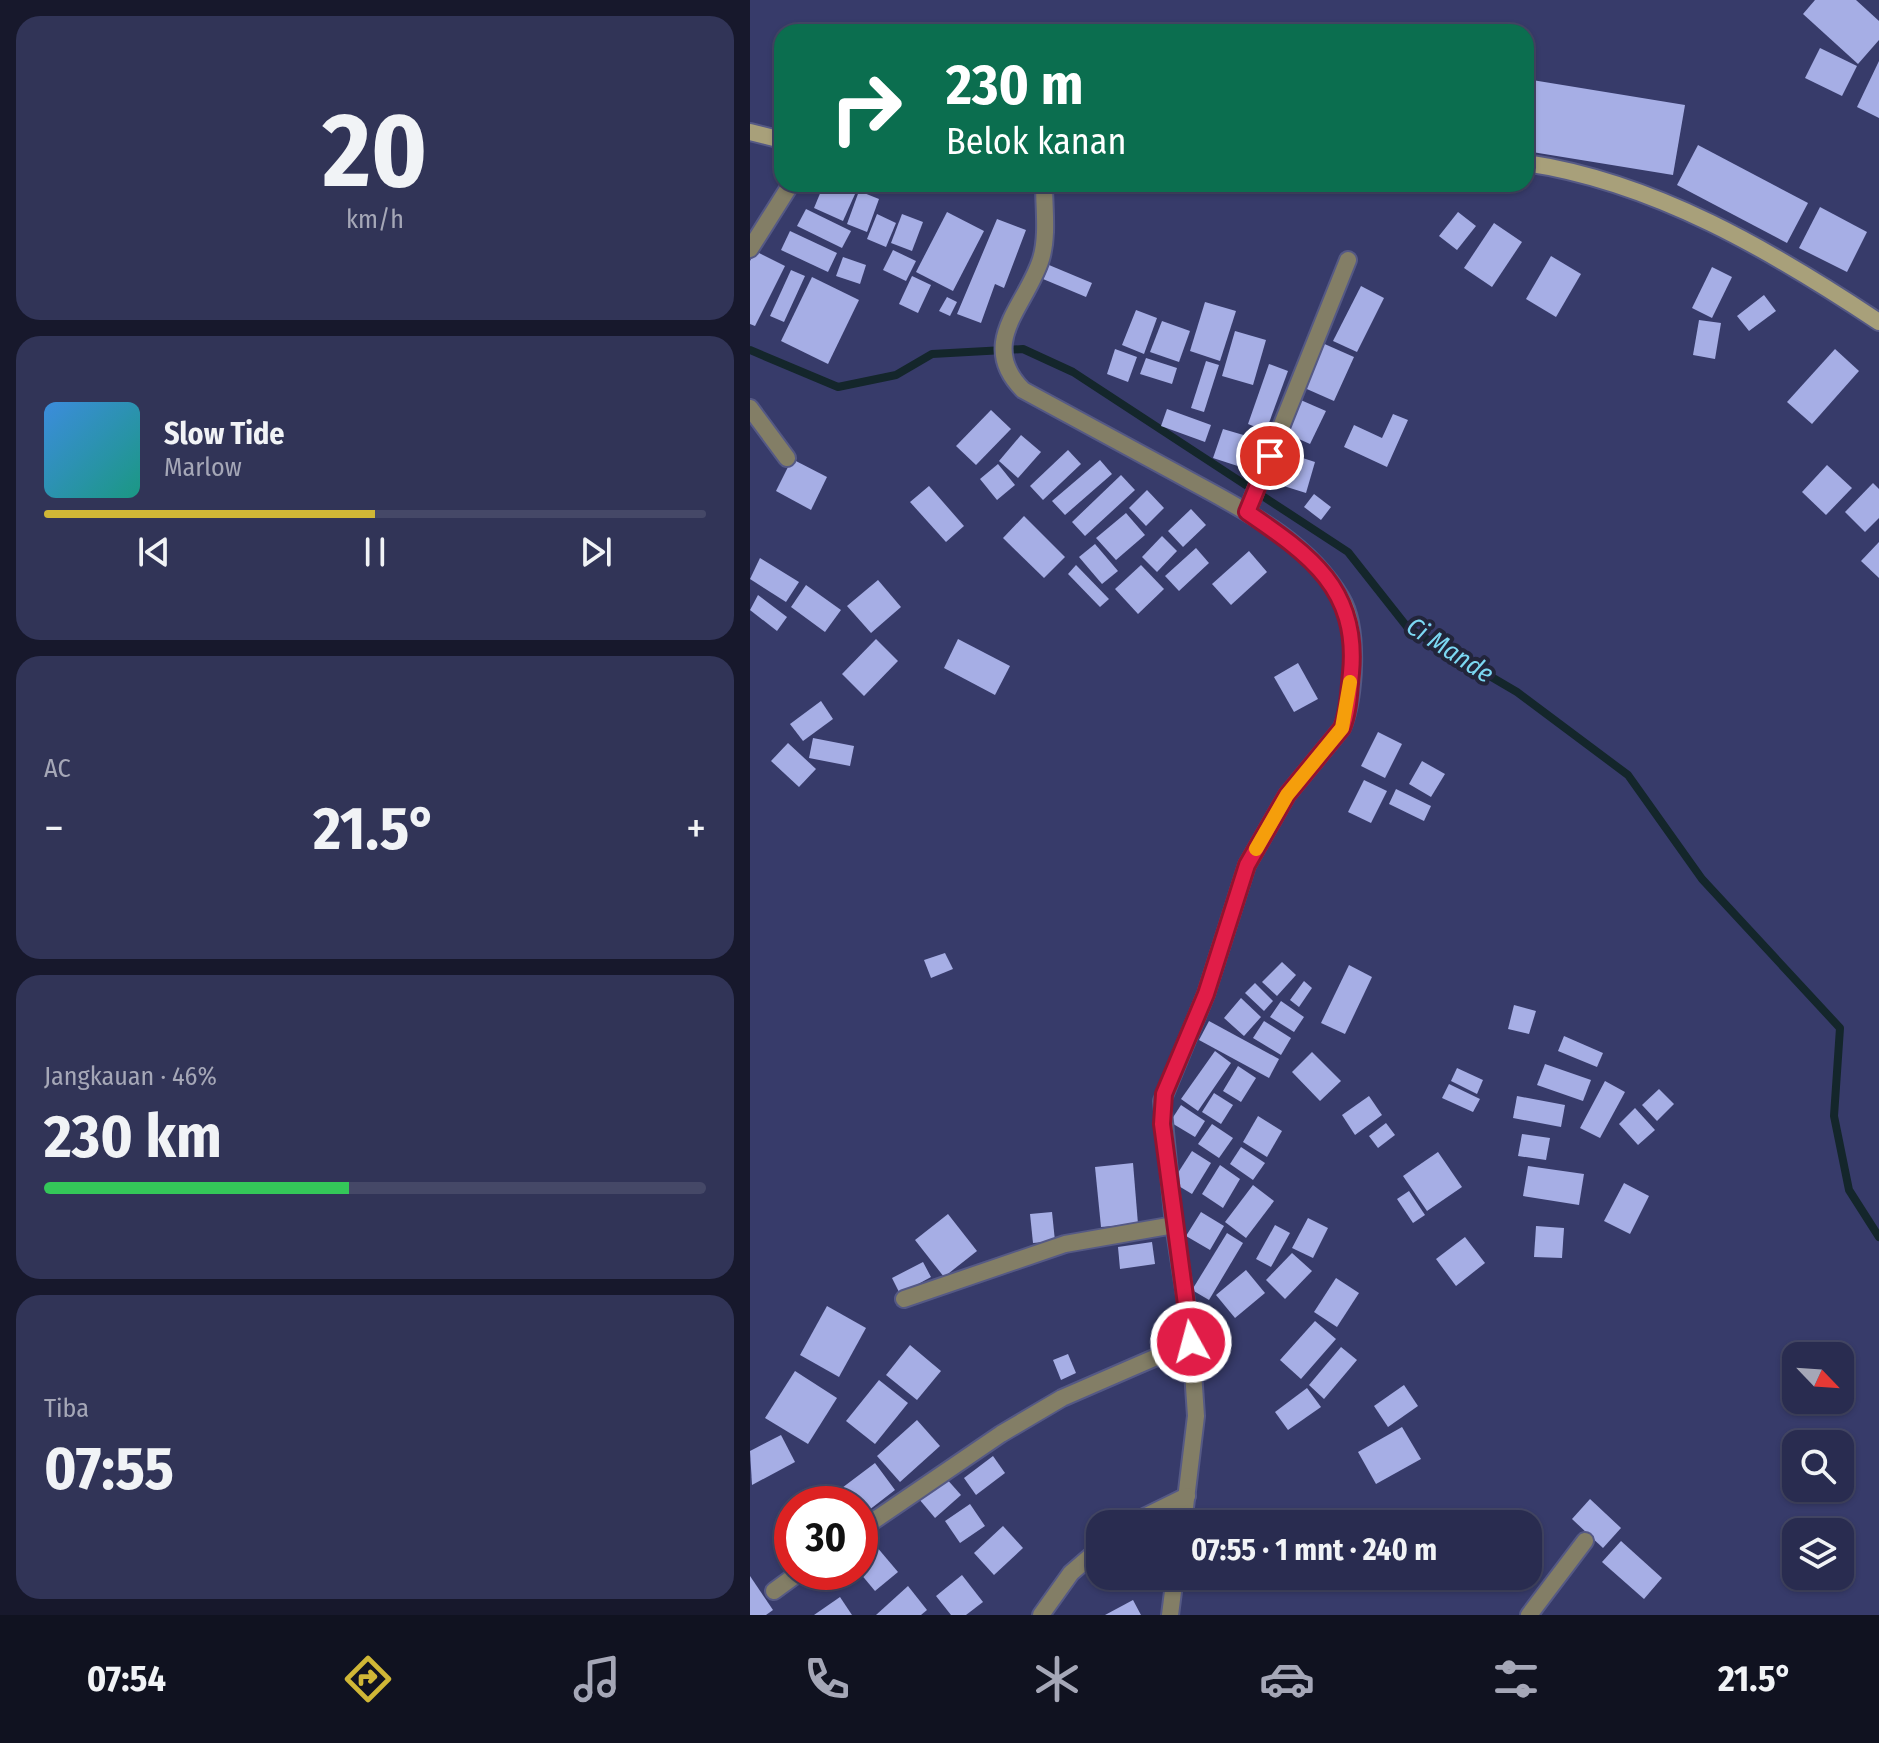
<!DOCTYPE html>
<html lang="id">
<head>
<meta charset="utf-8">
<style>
	:root { --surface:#292c50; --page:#313457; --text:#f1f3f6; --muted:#a5a7b7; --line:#454867; --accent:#d0b736 }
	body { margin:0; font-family:"Fira Sans Condensed",sans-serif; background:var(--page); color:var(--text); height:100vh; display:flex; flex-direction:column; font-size:30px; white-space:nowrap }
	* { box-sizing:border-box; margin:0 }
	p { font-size:26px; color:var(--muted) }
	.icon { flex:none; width:44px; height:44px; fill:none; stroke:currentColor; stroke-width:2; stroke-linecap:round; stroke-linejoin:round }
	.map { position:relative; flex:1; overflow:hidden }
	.panel { display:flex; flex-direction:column; gap:16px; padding:16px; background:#17182c; width:750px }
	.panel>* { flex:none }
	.hud { position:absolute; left:24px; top:24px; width:760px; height:168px; border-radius:24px; box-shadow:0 2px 6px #0004,0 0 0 2px var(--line); background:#0b6e4f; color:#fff; overflow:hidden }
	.needle { width:52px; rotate:115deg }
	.fabs { position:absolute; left:1032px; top:1342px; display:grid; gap:16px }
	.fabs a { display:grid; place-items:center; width:72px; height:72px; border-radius:16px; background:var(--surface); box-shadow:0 2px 6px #0004,0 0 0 2px var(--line); font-size:40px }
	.speed { position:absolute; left:24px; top:1486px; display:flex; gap:16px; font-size:40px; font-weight:700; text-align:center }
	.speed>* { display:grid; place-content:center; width:104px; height:104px; border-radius:50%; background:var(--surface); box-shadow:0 2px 6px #0004,0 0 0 2px var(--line); line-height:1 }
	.speed .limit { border:12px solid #d22; background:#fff; color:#111 }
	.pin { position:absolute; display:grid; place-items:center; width:68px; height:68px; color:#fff; margin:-34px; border:4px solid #fff; border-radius:50%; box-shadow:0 2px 8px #0007 }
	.me { position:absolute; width:88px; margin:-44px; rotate:353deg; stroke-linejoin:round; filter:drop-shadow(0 0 6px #0008) }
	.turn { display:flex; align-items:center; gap:28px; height:168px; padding:0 40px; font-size:36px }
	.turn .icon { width:104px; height:104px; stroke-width:2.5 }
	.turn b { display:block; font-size:56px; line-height:68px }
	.big { font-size:60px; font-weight:700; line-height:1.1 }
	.panel .widget { flex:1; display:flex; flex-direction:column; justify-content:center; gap:12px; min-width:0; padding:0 28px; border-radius:24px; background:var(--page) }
	.panel .dial { align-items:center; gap:0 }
	.dial b { font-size:104px; line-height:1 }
	.song { display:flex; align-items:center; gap:24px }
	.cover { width:96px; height:96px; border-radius:12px; background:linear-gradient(135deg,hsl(210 70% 55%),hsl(170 70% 35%)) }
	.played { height:8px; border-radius:4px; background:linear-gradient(90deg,var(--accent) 50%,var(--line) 50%) }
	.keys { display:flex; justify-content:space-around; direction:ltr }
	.heat { display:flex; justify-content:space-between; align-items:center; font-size:44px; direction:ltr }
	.charge { height:12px; border-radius:6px; background:linear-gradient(90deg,#34c759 46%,var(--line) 0) }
	.trip { position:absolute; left:336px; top:1510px; width:456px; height:80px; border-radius:24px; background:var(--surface); box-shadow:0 2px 6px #0004,0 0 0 2px var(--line); font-weight:700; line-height:80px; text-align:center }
	.tabs { display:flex; height:128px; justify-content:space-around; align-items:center; background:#101220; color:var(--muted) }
	.tabs .icon { width:56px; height:56px }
	.tabs .on { color:var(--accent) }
	.tabs b { font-size:36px; color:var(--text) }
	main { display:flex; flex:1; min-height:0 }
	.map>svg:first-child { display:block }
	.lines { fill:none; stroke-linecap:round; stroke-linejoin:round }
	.stream { stroke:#14262b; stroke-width:8 }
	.building { fill:#a6aee5 }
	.street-casing { stroke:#555985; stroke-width:20 }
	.secondary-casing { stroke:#555985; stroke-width:20 }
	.street { stroke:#837e66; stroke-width:16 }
	.secondary { stroke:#a8a07a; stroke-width:16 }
	.route-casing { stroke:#92132f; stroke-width:20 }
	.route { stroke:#e11d48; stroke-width:14 }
	.slow { stroke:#f59e0b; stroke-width:14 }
	.labels { text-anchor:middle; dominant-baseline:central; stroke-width:8; stroke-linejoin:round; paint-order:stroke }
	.water-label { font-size:26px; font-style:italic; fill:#7cd8f2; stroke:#22253a }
</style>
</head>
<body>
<main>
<section class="panel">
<div class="widget dial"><b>20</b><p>km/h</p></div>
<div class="widget">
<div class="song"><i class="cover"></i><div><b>Slow Tide</b><p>Marlow</p></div></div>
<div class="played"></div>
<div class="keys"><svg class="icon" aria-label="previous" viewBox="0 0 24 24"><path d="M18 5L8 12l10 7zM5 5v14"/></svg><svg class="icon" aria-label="pause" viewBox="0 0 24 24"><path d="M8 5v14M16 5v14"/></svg><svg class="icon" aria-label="next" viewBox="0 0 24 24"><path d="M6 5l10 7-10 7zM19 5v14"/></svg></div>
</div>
<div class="widget"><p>AC</p>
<div class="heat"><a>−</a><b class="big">21.5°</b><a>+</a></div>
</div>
<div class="widget"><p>Jangkauan · 46%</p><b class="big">230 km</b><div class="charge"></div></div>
<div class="widget"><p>Tiba</p><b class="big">07:55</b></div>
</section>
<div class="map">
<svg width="1129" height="1615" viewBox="0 0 1129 1615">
	<rect width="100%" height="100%" fill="#373b6a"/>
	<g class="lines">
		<path class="stream" d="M0,350L88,387L146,375L182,354L273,349L323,372L598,552L658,628L767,692L878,775L952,879L1090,1028L1084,1116L1099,1190L1129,1237"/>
	</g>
	<g class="building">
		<path d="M1065,0H1106L1129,21V40L1108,64L1053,14Z"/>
		<path d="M1070,48L1107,66L1092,96L1055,78Z"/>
		<path d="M1129,61V118L1107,107Z"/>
		<path d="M776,79L935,105L923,175L776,151Z"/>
		<path d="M948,145L1058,203L1037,243L927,185Z"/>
		<path d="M74,184L105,194L93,221L64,208Z"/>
		<path d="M109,191L129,199L117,232L97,224Z"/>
		<path d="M1070,207L1117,232L1097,272L1049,248Z"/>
		<path d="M56,209L101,231L92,248L47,226Z"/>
		<path d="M197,212L234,231L203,291L166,272Z"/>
		<path d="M708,212L726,226L707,250L689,236Z"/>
		<path d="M127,214L146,223L136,247L117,239Z"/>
		<path d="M152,214L173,222L162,251L141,243Z"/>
		<path d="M247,219L276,230L254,288L245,284L231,323L207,314Z"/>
		<path d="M744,223L772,242L742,287L714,268Z"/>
		<path d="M40,231L87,253L78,272L31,250Z"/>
		<path d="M143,250L166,261L156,281L133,270Z"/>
		<path d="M5,251L35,266L5,326L0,324V261Z"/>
		<path d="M801,256L831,274L806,317L776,299Z"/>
		<path d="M93,257L116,265L110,284L86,276Z"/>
		<path d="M299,265L342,283L336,297L293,279Z"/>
		<path d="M962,267L982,277L962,318L942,308Z"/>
		<path d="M41,270L55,276L34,322L20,316Z"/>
		<path d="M162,276L181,285L168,313L149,304Z"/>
		<path d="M62,277L109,300L78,364L31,341Z"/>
		<path d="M611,286L634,298L607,352L583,341Z"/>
		<path d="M1014,295L1026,311L999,331L987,316Z"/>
		<path d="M197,297L207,302L200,316L189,311Z"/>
		<path d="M455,302L486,311L470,361L440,351Z"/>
		<path d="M386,310L407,318L394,354L372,345Z"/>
		<path d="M949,320L971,323L965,359L943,355Z"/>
		<path d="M412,321L440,331L429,362L400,352Z"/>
		<path d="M485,331L516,340L503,385L472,376Z"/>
		<path d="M570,342L604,357L584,401L550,386Z"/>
		<path d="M365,349L387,357L378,382L357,374Z"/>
		<path d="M1085,349L1109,371L1062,424L1037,402Z"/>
		<path d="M396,358L427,368L422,384L390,374Z"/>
		<path d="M456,361L469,365L454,412L441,408Z"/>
		<path d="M519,364L538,371L516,431L498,424Z"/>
		<path d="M546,398L576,411L560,444L531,431Z"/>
		<path d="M417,409L461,425L455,442L411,426Z"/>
		<path d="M241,410L261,429L226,465L206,446Z"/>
		<path d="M643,414L658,420L637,467L594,447L604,425L632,438Z"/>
		<path d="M473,429L507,439L497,469L463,458Z"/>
		<path d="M271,435L291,452L268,478L249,461Z"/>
		<path d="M318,450L331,464L293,500L280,486Z"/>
		<path d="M534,452L565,462L556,493L524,483Z"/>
		<path d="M42,459L77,477L61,510L26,491Z"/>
		<path d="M350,460L362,474L315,515L302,501Z"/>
		<path d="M248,464L265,485L247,500L230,479Z"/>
		<path d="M1077,465L1102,488L1076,515L1052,492Z"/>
		<path d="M371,475L385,490L335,536L322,522Z"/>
		<path d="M1123,483L1129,489V518L1115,532L1095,512Z"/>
		<path d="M179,486L214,526L196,542L160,502Z"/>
		<path d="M397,490L414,508L396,526L379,508Z"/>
		<path d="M564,494L581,507L571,520L554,507Z"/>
		<path d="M441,509L456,525L433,547L418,531Z"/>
		<path d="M376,513L395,535L366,560L346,538Z"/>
		<path d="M274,516L315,557L294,578L253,538Z"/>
		<path d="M412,536L427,551L407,572L392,557Z"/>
		<path d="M1129,542V578L1111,561Z"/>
		<path d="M345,544L368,571L352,584L329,557Z"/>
		<path d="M446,548L459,563L429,591L415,576Z"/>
		<path d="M499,551L517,572L481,605L462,584Z"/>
		<path d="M10,558L49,582L36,602L0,579Z"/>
		<path d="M326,565L359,599L350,607L318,574Z"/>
		<path d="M391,565L414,589L388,614L365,589Z"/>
		<path d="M128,580L151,607L121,633L97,606Z"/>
		<path d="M56,585L91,610L75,632L41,607Z"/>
		<path d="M8,595L37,617L27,631L0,610Z"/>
		<path d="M126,639L148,661L114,696L92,674Z"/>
		<path d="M208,639L260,666L245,695L194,668Z"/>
		<path d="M548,663L568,699L544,712L524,677Z"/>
		<path d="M71,701L83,719L53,741L40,724Z"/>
		<path d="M628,732L652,744L635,778L611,766Z"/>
		<path d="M63,738L104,746L100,766L59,758Z"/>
		<path d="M38,743L66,769L49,787L21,761Z"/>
		<path d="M672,761L695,774L681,797L659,784Z"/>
		<path d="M614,780L637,791L621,823L598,812Z"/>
		<path d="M646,789L681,806L674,821L639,804Z"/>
		<path d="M195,953L203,969L181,978L174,960Z"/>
		<path d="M532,962L546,975L527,996L512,982Z"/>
		<path d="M599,965L622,977L595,1034L571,1023Z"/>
		<path d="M554,981L562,988L549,1007L540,1000Z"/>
		<path d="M505,983L523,1001L514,1011L495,993Z"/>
		<path d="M491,998L511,1017L494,1036L474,1018Z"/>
		<path d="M531,1001L554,1017L544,1032L520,1017Z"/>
		<path d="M764,1005L786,1011L779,1034L758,1029Z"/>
		<path d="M459,1021L529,1059L519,1078L449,1040Z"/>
		<path d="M514,1021L541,1038L531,1055L503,1038Z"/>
		<path d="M814,1036L853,1053L847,1067L808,1051Z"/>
		<path d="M465,1051L481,1063L448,1111L431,1099Z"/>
		<path d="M562,1052L591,1081L570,1101L542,1072Z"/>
		<path d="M795,1064L841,1080L833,1101L787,1085Z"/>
		<path d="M488,1066L506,1078L491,1102L473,1091Z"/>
		<path d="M707,1068L733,1080L727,1094L701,1081Z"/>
		<path d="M855,1081L875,1092L850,1138L830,1128Z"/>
		<path d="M699,1084L730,1099L723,1112L692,1098Z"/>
		<path d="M909,1089L924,1104L907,1121L892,1105Z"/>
		<path d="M464,1093L483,1105L471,1124L452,1112Z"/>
		<path d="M619,1096L632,1115L605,1135L592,1115Z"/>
		<path d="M767,1096L815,1105L811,1127L763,1118Z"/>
		<path d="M431,1105L455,1121L445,1137L420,1122Z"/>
		<path d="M885,1108L905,1130L888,1145L869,1124Z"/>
		<path d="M508,1116L532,1131L517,1157L493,1142Z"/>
		<path d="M636,1123L645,1135L628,1148L619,1136Z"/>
		<path d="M462,1124L483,1138L469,1158L448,1144Z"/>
		<path d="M772,1134L800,1138L796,1160L768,1156Z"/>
		<path d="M491,1147L515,1163L503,1180L480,1164Z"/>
		<path d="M442,1151L461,1163L442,1194L422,1182Z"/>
		<path d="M688,1152L712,1187L677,1211L653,1176Z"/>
		<path d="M383,1163L388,1224L351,1227L345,1167Z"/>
		<path d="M470,1165L490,1179L473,1208L452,1194Z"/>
		<path d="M778,1166L834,1174L829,1205L773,1196Z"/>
		<path d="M874,1183L899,1196L880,1234L854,1221Z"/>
		<path d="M503,1185L524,1201L496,1238L475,1222Z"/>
		<path d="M659,1191L675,1215L663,1223L647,1199Z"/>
		<path d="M302,1212L305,1241L283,1243L280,1214Z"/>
		<path d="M451,1212L474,1226L460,1250L436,1236Z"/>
		<path d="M198,1214L227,1251L194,1277L165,1240Z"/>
		<path d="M558,1218L578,1228L563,1258L542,1248Z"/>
		<path d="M525,1225L540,1233L521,1267L506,1259Z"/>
		<path d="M786,1226L814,1228L812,1258L784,1257Z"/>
		<path d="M477,1233L493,1243L459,1300L442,1290Z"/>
		<path d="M715,1237L735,1263L706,1286L686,1259Z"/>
		<path d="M402,1242L405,1264L370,1269L368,1247Z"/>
		<path d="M542,1253L562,1271L535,1299L516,1280Z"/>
		<path d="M173,1262L181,1277L150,1294L142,1278Z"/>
		<path d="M496,1270L515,1293L485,1318L466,1295Z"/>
		<path d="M586,1278L609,1293L587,1327L564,1312Z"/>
		<path d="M77,1306L116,1328L89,1377L50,1355Z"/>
		<path d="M565,1321L586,1339L551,1379L530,1360Z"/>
		<path d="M160,1345L191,1371L167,1400L136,1375Z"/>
		<path d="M591,1347L607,1360L574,1399L559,1385Z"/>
		<path d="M318,1354L326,1373L311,1380L303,1360Z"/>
		<path d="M45,1371L87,1398L58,1444L15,1418Z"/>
		<path d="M129,1380L158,1403L125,1444L96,1421Z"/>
		<path d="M654,1385L668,1406L638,1427L624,1406Z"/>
		<path d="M557,1388L571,1407L538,1430L525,1412Z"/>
		<path d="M167,1420L190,1446L150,1482L127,1456Z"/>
		<path d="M652,1427L671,1459L626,1484L608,1452Z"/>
		<path d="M31,1435L45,1462L2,1485L0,1451Z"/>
		<path d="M243,1456L255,1473L226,1495L214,1478Z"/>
		<path d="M125,1463L145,1490L110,1517V1504H79L76,1500Z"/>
		<path d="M195,1477L211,1495L185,1518L169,1499Z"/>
		<path d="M840,1499L871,1528L853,1548L822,1519Z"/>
		<path d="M220,1504L235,1526L210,1543L195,1521Z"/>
		<path d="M253,1526L273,1548L244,1575L224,1553Z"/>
		<path d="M871,1541L912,1578L894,1599L852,1562Z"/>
		<path d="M126,1546L148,1572L125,1591L110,1573V1561Z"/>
		<path d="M212,1575L233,1602L216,1615H201L186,1596Z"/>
		<path d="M0,1576L23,1610L16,1615H0Z"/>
		<path d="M158,1586L177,1610L171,1615H126Z"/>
		<path d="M90,1597L102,1615H64Z"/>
		<path d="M383,1600L391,1615H355Z"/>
	</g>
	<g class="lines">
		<g class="street-casing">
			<g id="street">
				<path d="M294,184C294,208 298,236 291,259C277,305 226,343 273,390C325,418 376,446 428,474C487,507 555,537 591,598C609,628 605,696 592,728L537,795L497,865L456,994L412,1101L424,1225L440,1327L446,1416L433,1524"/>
				<path d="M0,249L41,184"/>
				<path d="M0,408L37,458"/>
				<path d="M497,512L598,260"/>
				<path d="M154,1299L315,1244L424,1225"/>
				<path d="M380,1524L437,1496"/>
				<path d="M110,1530L251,1434L312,1398L441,1342"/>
				<path d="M24,1591L50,1572"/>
				<path d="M291,1615L321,1573L350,1548"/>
				<path d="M420,1615L425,1576"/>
				<path d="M779,1615L835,1541"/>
			</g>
		</g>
		<g class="secondary-casing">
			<g id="secondary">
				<path d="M0,132L32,140"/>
				<path d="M776,163C905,182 1022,251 1129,322"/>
			</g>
		</g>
		<use href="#street" class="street"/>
		<use href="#secondary" class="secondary"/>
	</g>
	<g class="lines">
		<g class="route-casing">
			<path id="route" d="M441,1342L412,1124L414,1094L456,994L497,865L537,795L592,728C599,711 599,692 601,673C609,589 560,555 497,512L520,456"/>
		</g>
		<use href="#route" class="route"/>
		<path class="slow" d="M506,849L537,795L592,728L600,682"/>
	</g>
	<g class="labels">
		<g class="water-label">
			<text transform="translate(700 650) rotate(33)">Ci Mande</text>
		</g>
	</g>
</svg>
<div class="fabs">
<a><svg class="needle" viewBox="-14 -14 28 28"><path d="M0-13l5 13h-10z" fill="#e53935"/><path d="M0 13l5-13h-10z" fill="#a5a7b7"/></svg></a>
<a><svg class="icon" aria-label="search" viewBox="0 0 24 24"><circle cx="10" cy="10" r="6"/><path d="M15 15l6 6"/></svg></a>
<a><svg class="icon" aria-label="layers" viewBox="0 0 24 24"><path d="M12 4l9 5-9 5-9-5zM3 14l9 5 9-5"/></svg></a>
</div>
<div class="speed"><div class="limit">30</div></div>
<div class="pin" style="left:520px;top:456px;background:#d93025"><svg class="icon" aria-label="arrive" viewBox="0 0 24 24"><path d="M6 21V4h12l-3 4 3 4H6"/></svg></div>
<svg class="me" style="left:441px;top:1342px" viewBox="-20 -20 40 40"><circle r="17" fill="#e11d48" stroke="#fff" stroke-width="3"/><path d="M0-11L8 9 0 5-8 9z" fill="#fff"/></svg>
<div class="trip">07:55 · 1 mnt · 240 m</div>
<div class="hud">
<div class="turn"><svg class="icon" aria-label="right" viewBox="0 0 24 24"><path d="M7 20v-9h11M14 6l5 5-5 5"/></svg><div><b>230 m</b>Belok kanan</div></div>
</div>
</div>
</main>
<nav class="tabs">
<b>07:54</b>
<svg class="icon on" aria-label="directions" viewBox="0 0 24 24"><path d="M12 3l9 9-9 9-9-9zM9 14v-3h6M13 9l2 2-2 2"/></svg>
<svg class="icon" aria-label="music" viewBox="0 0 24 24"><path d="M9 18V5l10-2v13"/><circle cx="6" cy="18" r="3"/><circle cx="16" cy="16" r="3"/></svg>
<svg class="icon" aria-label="phone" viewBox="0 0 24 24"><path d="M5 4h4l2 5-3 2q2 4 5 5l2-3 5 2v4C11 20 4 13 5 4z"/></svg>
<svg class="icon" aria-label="climate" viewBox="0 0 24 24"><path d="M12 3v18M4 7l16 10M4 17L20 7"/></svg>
<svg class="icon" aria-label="car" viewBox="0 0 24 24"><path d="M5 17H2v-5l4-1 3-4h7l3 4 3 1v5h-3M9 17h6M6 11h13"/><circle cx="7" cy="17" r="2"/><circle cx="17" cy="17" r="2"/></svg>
<svg class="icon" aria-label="filters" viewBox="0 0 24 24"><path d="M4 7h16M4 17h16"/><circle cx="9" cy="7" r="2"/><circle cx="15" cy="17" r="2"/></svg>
<b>21.5°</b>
</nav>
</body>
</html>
